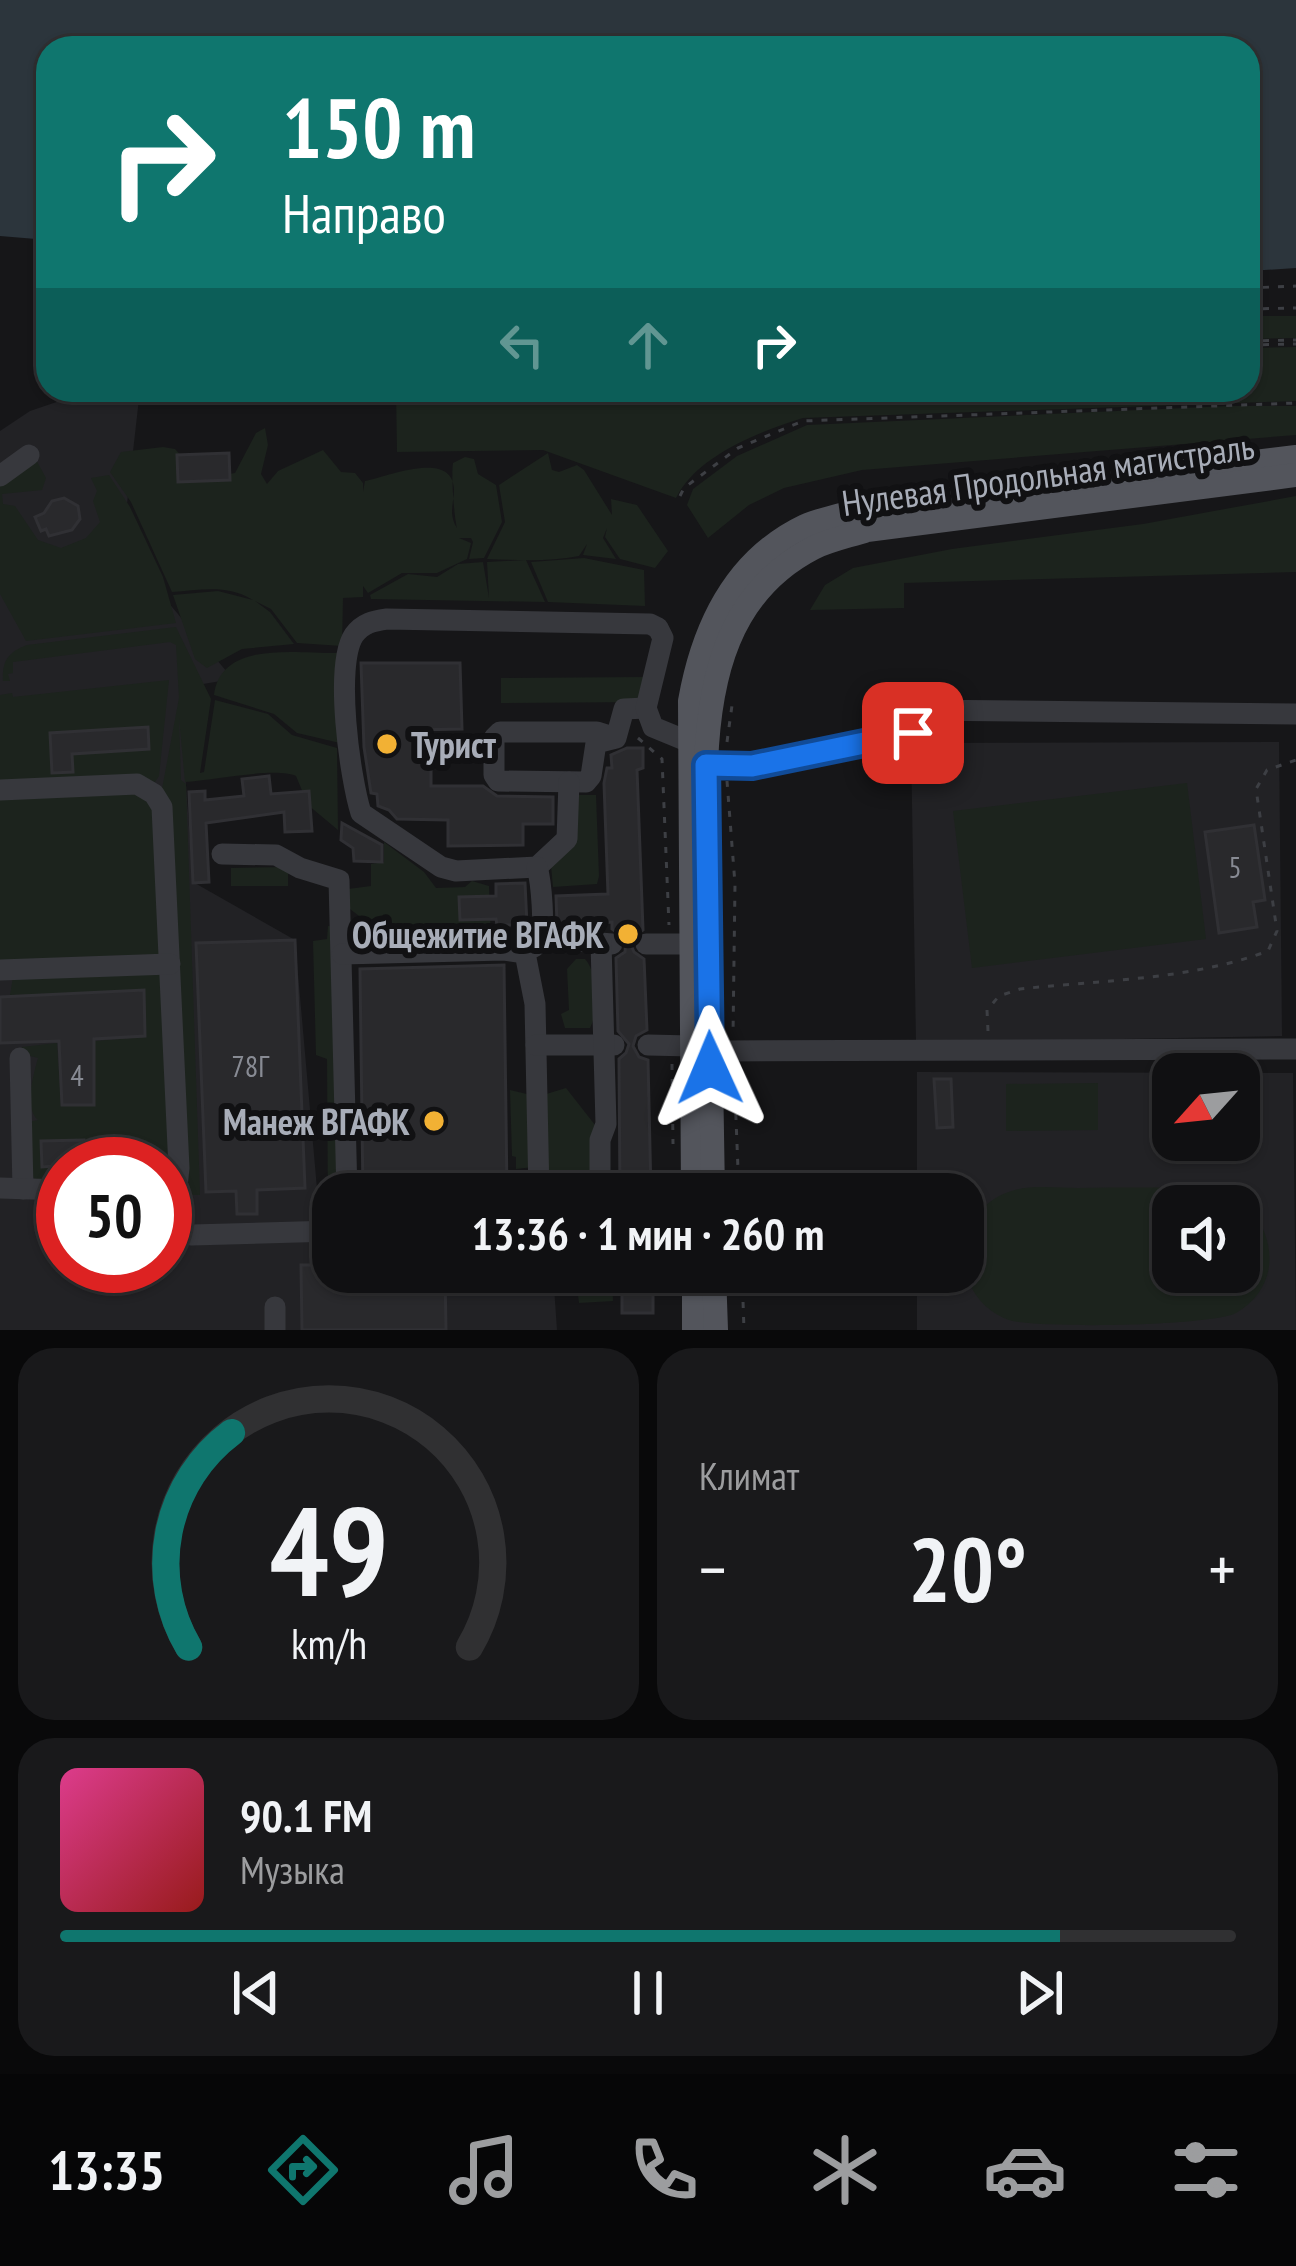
<!DOCTYPE html>
<html lang="ru">
<head>
<meta charset="utf-8">
<style>
	:root { --surface:#101012; --page:#19191b; --text:#f1f3f6; --muted:#9c9d9f; --line:#303032; --accent:#0f766e }
	body { margin:0; font-family:"PT Sans Narrow",sans-serif; background:var(--page); color:var(--text); height:100vh; display:flex; flex-direction:column; font-size:45px; white-space:nowrap }
	* { box-sizing:border-box; margin:0 }
	p { font-size:39px; color:var(--muted) }
	.icon { flex:none; width:66px; height:66px; fill:none; stroke:currentColor; stroke-width:2; stroke-linecap:round; stroke-linejoin:round }
	.map { position:relative; height:1330px; overflow:hidden }
	.sheet { display:flex; flex-direction:column; gap:18px; padding:18px; background:#09090a; flex:1 }
	.sheet>* { flex:none }
	.top-card { position:absolute; left:36px; top:36px; width:1224px; height:366px; border-radius:36px; box-shadow:0 3px 9px #0004,0 0 0 3px var(--line); background:#0f766e; color:#fff; overflow:hidden }
	.needle { width:78px; rotate:243deg }
	.buttons { position:absolute; left:1152px; top:1053px; display:grid; gap:24px }
	.buttons a { display:grid; place-items:center; width:108px; height:108px; border-radius:24px; background:var(--surface); box-shadow:0 3px 9px #0004,0 0 0 3px var(--line); font-size:60px }
	.speed { position:absolute; left:36px; top:1137px; display:flex; gap:24px; font-size:60px; font-weight:700; text-align:center }
	.speed>* { display:grid; place-content:center; width:156px; height:156px; border-radius:50%; background:var(--surface); box-shadow:0 3px 9px #0004,0 0 0 3px var(--line); line-height:1 }
	.speed .limit { border:18px solid #d22; background:#fff; color:#111 }
	.pin { position:absolute; display:grid; place-items:center; width:102px; height:102px; color:#fff; margin:-51px; border-radius:24px; box-shadow:0 6px 18px #0006 }
	.me { position:absolute; width:132px; margin:-66px; rotate:359deg; stroke-linejoin:round; filter:drop-shadow(0 0 9px #0008) }
	.turn { display:flex; align-items:center; gap:42px; height:252px; padding:0 48px; font-size:54px }
	.turn .icon { width:156px; height:156px; stroke-width:2.5 }
	.turn b { display:block; font-size:84px; line-height:102px }
	.lanes { display:flex; align-items:center; height:114px; padding:0 48px; background:#0003; justify-content:center; gap:60px; direction:ltr }
	.lanes .off { opacity:.35 }
	.big { font-size:90px; font-weight:800; line-height:1.1 }
	.sheet .tile { flex:1; display:flex; flex-direction:column; justify-content:center; gap:18px; min-width:0; padding:0 42px; border-radius:36px; background:var(--page) }
	.sheet .dial { align-items:center; gap:0 }
	.dial svg { height:312px; overflow:visible; fill:none; stroke:var(--line); stroke-width:7; stroke-linecap:round; text-anchor:middle }
	.dial text { fill:var(--text); stroke:none }
	.song { display:flex; align-items:center; gap:36px }
	.cover { width:144px; height:144px; border-radius:18px; background:linear-gradient(135deg,hsl(330 70% 55%),hsl(0 70% 35%)) }
	.played { height:12px; border-radius:6px; background:linear-gradient(90deg,var(--accent) 85%,var(--line) 85%) }
	.keys { display:flex; justify-content:space-around; direction:ltr }
	.heat { display:flex; justify-content:space-between; align-items:center; font-size:66px; direction:ltr }
	.sheet .tiles { flex:1; display:grid; gap:18px; grid-template-columns:1fr 1fr }
	.tile:last-child { grid-column:span 2 }
	.trip { position:absolute; left:312px; top:1173px; width:672px; height:120px; border-radius:36px; background:var(--surface); box-shadow:0 3px 9px #0004,0 0 0 3px var(--line); font-weight:800; line-height:120px; text-align:center }
	.dock { display:flex; height:192px; justify-content:space-around; align-items:center; background:#060607; color:var(--muted) }
	.dock .icon { width:84px; height:84px }
	.dock .selected { color:var(--accent) }
	.dock b { font-size:54px; color:var(--text) }
	.map>svg:first-child { display:block }
	.built { fill:#222225; fill-rule:evenodd }
	.green { fill:#1c231d; fill-rule:evenodd }
	.water { fill:#2c353c }
	.building { fill:#29292c; stroke:#303034; stroke-width:3 }
	.lines { fill:none; stroke-linecap:round; stroke-linejoin:round }
	.path { stroke:#3d3f44; stroke-width:3; stroke-dasharray:6 9; stroke-linecap:butt }
	.minor { stroke:#37383d; stroke-width:21 }
	.major { stroke:#53555c; stroke-width:24 }
	.route-casing { stroke:#114b97; stroke-width:30 }
	.route { stroke:#1a73e8; stroke-width:21 }
	.poi-dot { fill:#f2b134; stroke:#111113; stroke-width:4.5 }
	.labels { text-anchor:middle; dominant-baseline:central; stroke-width:12; stroke-linejoin:round; paint-order:stroke }
	.number-label { font-size:30px; fill:#888b94 }
	.street-label { font-size:36px; fill:#a8adb8; stroke:#111113 }
	.poi-label { font-size:36px; font-weight:bold; fill:#a8adb8; stroke:#111113; text-anchor:end }
</style>
</head>
<body>
<div class="map">
<svg width="1296" height="1330" viewBox="0 0 1296 1330">
	<rect width="100%" height="100%" fill="#161618"/>
	<g class="built">
		<path d="M92,390H140L122,548L233,679L179,688L193,882L295,940L322,1245L333,1246V1272H553L557,1330H0V431L30,411ZM63,1164H165V1266H63Z"/>
		<path d="M1279,742L1282,1036L916,1043L911,743Z"/>
		<path d="M917,1072L1293,1073L1296,1330H917V1272H963V1194H917ZM1173,1074H1239V1140H1173ZM1173,1206H1239V1272H1173Z"/>
	</g>
	<g class="green">
		<path d="M1296,316V338L1248,339V316Z"/>
		<path d="M1296,347V401L803,418C761,431 697,455 676,498L543,450L397,452L396,390H1248V348Z"/>
		<path d="M1228,406H1296V435L862,470L784,488L749,505L708,538L687,505L693,489L737,456L807,425Z"/>
		<path d="M265,428L268,445L261,474L267,484L278,471L323,450L341,472L355,473L363,483V492L365,481C387,477 452,449 454,489C454,505 448,513 457,528C454,517 451,474 453,463L465,457L474,459L478,474L496,485L502,522L484,558L469,559L473,542L471,538H459L471,543L467,559L437,573H402L368,593L363,586V597L343,598L342,646L297,643L271,609L255,601L270,612L294,644L242,649L207,668L195,659L173,595L218,591L253,600C228,584 200,590 172,592L131,502L110,472L121,452L163,447L175,449L187,462L219,476L235,473L256,433Z"/>
		<path d="M548,453L552,470L559,472L577,465L584,470L612,515L611,499L637,505L668,551L655,568L620,559L605,537L607,528L603,538L616,559L583,555L587,544L579,556C549,562 517,560 487,559L505,522L499,485Z"/>
		<path d="M34,456L46,478L42,490L2,494L3,504L15,506L38,540L61,548L86,538L100,522L93,501L97,491L91,478L109,475L130,507L163,577L176,623L26,641L0,594V482Z"/>
		<path d="M1296,496V572L904,583V608L810,610L825,585L853,568L952,549L1143,524Z"/>
		<path d="M584,558L644,570L645,606L548,602L531,562Z"/>
		<path d="M526,560L545,602L371,599L370,595L408,574L437,577L458,564L483,562L489,598L487,562Z"/>
		<path d="M176,627L211,699L200,773L204,772L215,700L268,714L292,735L337,748L338,830L308,805L296,776C276,767 214,780 185,782L179,718L181,780L186,784L200,1195H184L162,789L179,698L176,645L170,642L13,662V673L8,674L10,681H3C2,661 8,652 27,645Z"/>
		<path d="M340,653V743L297,733L274,714L214,695C221,639 298,654 340,653Z"/>
		<path d="M644,677V702L501,703V678Z"/>
		<path d="M169,680L159,776L155,782L144,779L0,786V695L12,693L13,697Z"/>
		<path d="M1187,783L1206,939L972,968L953,811Z"/>
		<path d="M139,792L155,808L163,954L0,960V797Z"/>
		<path d="M574,795H596L599,876L597,884L553,887L551,866Z"/>
		<path d="M384,842L424,872L436,888L465,887L472,881L489,886L491,939L481,943L348,946L347,925L352,919L358,918L393,942L350,909L348,889L371,886V864L384,862Z"/>
		<path d="M288,867V886H231V868Z"/>
		<path d="M328,926L338,927L343,1194H333V1220H328L327,1059L316,1055L313,941L327,939Z"/>
		<path d="M576,959H585C598,973 599,1011 590,1028H565L561,1014L569,1010L567,969Z"/>
		<path d="M160,974L171,1176L165,1179V1164H63V1182L39,1183L32,1176L29,1122L38,1120C24,1108 33,1076 38,1058L23,1054L22,1047L57,1043L61,1106L95,1105V1041L146,1037L144,990L10,995L13,977Z"/>
		<path d="M1098,1083V1130L1006,1131V1084Z"/>
		<path d="M566,1088L595,1125L597,1194H573L571,1176H543V1095Z"/>
		<path d="M510,1090L531,1095L534,1167L516,1169V1157L512,1156Z"/>
		<path d="M1206,1187C1269,1195 1296,1279 1236,1313C1212,1326 1036,1329 1009,1320C992,1314 977,1301 970,1284C952,1246 974,1200 1015,1190C1035,1185 1058,1188 1078,1188C1121,1187 1164,1188 1206,1187ZM1173,1206H1239V1272H1173Z"/>
		<path d="M575,1272H612L613,1301L579,1303Z"/>
	</g>
	<path class="water" d="M0,0H1296V268L1248,271V48H48V240L0,236Z"/>
	<g class="building">
		<path d="M229,453L230,480L178,482L177,455Z"/>
		<path d="M64,498L78,506L80,519L72,530L49,536L46,529L41,531L35,517L44,513L52,501Z"/>
		<path d="M361,663H460L462,729L413,730L415,756H431V786H483L497,796L553,797V824H523V845L448,846V820L397,819L389,810L378,806L377,794L371,793L364,747Z"/>
		<path d="M148,727L149,749L72,754L73,772L52,773L50,733Z"/>
		<path d="M627,748H643V768L637,770L643,930L634,936L631,945L634,952L644,959L647,1030L636,1036L633,1046L639,1057L648,1060L651,1194H620L619,1059L626,1053L629,1044L618,1031L616,958L625,952L626,939L612,929V922L557,924L556,896L608,894L604,783L607,768H612L611,755Z"/>
		<path d="M269,776L271,794L309,791L312,831L285,832L284,812L206,823L209,882L193,883L189,792L205,791V800L244,796L242,779Z"/>
		<path d="M342,823L382,845V862L354,861L353,848L341,840Z"/>
		<path d="M1254,825L1265,900L1253,902L1257,927L1219,933L1205,832Z"/>
		<path d="M525,883L527,925H497L496,919L460,920L459,897L496,896V884Z"/>
		<path d="M295,940L305,1188L257,1190V1214H237L236,1191L206,1192L196,943Z"/>
		<path d="M504,965L507,1194H363L360,969Z"/>
		<path d="M144,990L145,1036L94,1039V1105H62L59,1041L0,1043V997Z"/>
		<path d="M934,1079H951L953,1127L937,1128Z"/>
		<path d="M84,1140L85,1164L42,1167L41,1141Z"/>
		<path d="M154,1147L155,1164H109V1148Z"/>
		<path d="M301,1265H333V1272H445L446,1330H302Z"/>
		<rect x="622" y="1272" width="31" height="41"/>
	</g>
	<g class="lines">
		<g class="path">
			<path d="M1248,288L1296,286"/>
			<path d="M1248,309L1296,308"/>
			<path d="M1248,341L1296,340"/>
			<path d="M1248,345L1296,344"/>
			<path d="M285,390L296,393L307,390"/>
			<path d="M680,496L684,488L738,448L803,421L1296,403"/>
			<path d="M638,738L662,759L669,925"/>
			<path d="M727,742L733,698"/>
			<path d="M727,781L735,884L733,1035"/>
			<path d="M988,1031L987,1010L999,996L1020,989C1101,980 1191,980 1268,951L1277,931L1256,789L1267,770L1296,760"/>
			<path d="M672,1064L673,1144"/>
			<path d="M734,1069L739,1194"/>
			<path d="M742,1272L744,1330"/>
		</g>
		<g class="minor">
			<path d="M0,476L29,455"/>
			<path d="M616,738L597,732H500L494,738V775L498,781L586,782L591,776L596,743L616,738L624,709L646,708"/>
			<path d="M706,765L752,766L912,732L913,710L1296,714"/>
			<path d="M569,782L567,839L537,867L456,871L441,867L361,813C350,778 334,665 354,635C363,623 373,621 387,619L650,624L658,628L663,638L646,708L653,727L687,741"/>
			<path d="M0,790L137,784L154,794L162,807L179,1168L174,1214L180,1232L192,1235L333,1231"/>
			<path d="M222,854L276,855L300,868L339,880L347,1194"/>
			<path d="M540,938L612,944"/>
			<path d="M646,944H690"/>
			<path d="M521,951C528,949 535,949 539,941C546,929 541,881 537,867"/>
			<path d="M342,954L504,950L525,953L535,1004L539,1194"/>
			<path d="M0,970L170,964"/>
			<path d="M536,1045H614"/>
			<path d="M648,1045L691,1046"/>
			<path d="M726,1051L1296,1049"/>
			<path d="M20,1058L23,1189"/>
			<path d="M0,1188L63,1190"/>
			<path d="M600,1192V1140L606,1124L601,943"/>
			<path d="M275,1307V1330"/>
		</g>
		<g class="major">
			<path d="M693,1194L690,701C703,628 734,560 805,526C822,519 842,515 860,510L1296,457"/>
			<path d="M713,1194L706,765C709,678 728,592 813,548C829,540 849,536 867,530L1296,475"/>
			<path d="M694,1272V1330"/>
			<path d="M714,1272L716,1330"/>
		</g>
	</g>
	<g class="lines">
		<g class="route-casing">
			<path id="route" d="M710,1068L706,765L752,766L913,733"/>
		</g>
		<use href="#route" class="route"/>
	</g>
	<g class="poi-dot">
		<circle cx="387" cy="744" r="12"/>
		<circle cx="628" cy="934" r="12"/>
		<circle cx="434" cy="1121" r="12"/>
	</g>
	<g class="labels">
		<g class="number-label">
			<text x="1235" y="866">5</text>
			<text x="250" y="1065">78Г</text>
			<text x="77" y="1074">4</text>
		</g>
		<g class="street-label">
			<text transform="translate(1048 474) rotate(-8)">Нулевая Продольная магистраль</text>
		</g>
		<g class="poi-label">
			<text x="411" y="744" text-anchor="start">Турист</text>
			<text x="604" y="934">Общежитие ВГАФК</text>
			<text x="410" y="1121">Манеж ВГАФК</text>
		</g>
	</g>
</svg>
<div class="buttons">
<a><svg class="needle" viewBox="-14 -14 28 28"><path d="M0-13l5 13h-10z" fill="#e53935"/><path d="M0 13l5-13h-10z" fill="#9c9d9f"/></svg></a>
<a><svg class="icon" aria-label="sound" viewBox="0 0 24 24"><path d="M4 9h4l5-4v14l-5-4H4zM17 9q2 3 0 6"/></svg></a>
</div>
<div class="speed"><div class="limit">50</div></div>
<div class="pin" style="left:913px;top:733px;background:#d93025"><svg class="icon" aria-label="arrive" viewBox="0 0 24 24"><path d="M6 21V4h12l-3 4 3 4H6"/></svg></div>
<svg class="me" style="left:710px;top:1068px" viewBox="-20 -20 40 40"><path d="M0-17L14 15 0 8-14 15z" fill="#1a73e8" stroke="#fff" stroke-width="4"/></svg>
<div class="trip">13:36 · 1 мин · 260 m</div>
<div class="top-card">
<div class="turn"><svg class="icon" aria-label="right" viewBox="0 0 24 24"><path d="M7 20v-9h11M14 6l5 5-5 5"/></svg><div><b>150 m</b>Направо</div></div>
<div class="lanes"><svg class="icon off" aria-label="left" viewBox="0 0 24 24"><path d="M17 20v-9H6M10 6l-5 5 5 5"/></svg><svg class="icon off" aria-label="ahead" viewBox="0 0 24 24"><path d="M12 20V5M6 11l6-6 6 6"/></svg><svg class="icon" aria-label="right" viewBox="0 0 24 24"><path d="M7 20v-9h11M14 6l5 5-5 5"/></svg></div>
</div>
</div>
<section class="sheet">
<div class="tiles">
<div class="tile dial"><svg viewBox="0 0 100 80">
<path d="M14 69A42 42 0 1 1 86 69"/>
<path d="M14 69A42 42 0 0 1 25 14" stroke="#0f766e"/>
<text x="50" y="56" font-size="32" font-weight="700">49</text>
<text x="50" y="72" font-size="11">km/h</text>
</svg></div>
<div class="tile"><p>Климат</p>
<div class="heat"><a>−</a><b class="big">20°</b><a>+</a></div>
</div>
<div class="tile">
<div class="song"><i class="cover"></i><div><b>90.1 FM</b><p>Музыка</p></div></div>
<div class="played"></div>
<div class="keys"><svg class="icon" aria-label="previous" viewBox="0 0 24 24"><path d="M18 5L8 12l10 7zM5 5v14"/></svg><svg class="icon" aria-label="pause" viewBox="0 0 24 24"><path d="M8 5v14M16 5v14"/></svg><svg class="icon" aria-label="next" viewBox="0 0 24 24"><path d="M6 5l10 7-10 7zM19 5v14"/></svg></div>
</div>
</div>
</section>
<nav class="dock">
<b>13:35</b>
<svg class="icon selected" aria-label="directions" viewBox="0 0 24 24"><path d="M12 3l9 9-9 9-9-9zM9 14v-3h6M13 9l2 2-2 2"/></svg>
<svg class="icon" aria-label="music" viewBox="0 0 24 24"><path d="M9 18V5l10-2v13"/><circle cx="6" cy="18" r="3"/><circle cx="16" cy="16" r="3"/></svg>
<svg class="icon" aria-label="phone" viewBox="0 0 24 24"><path d="M5 4h4l2 5-3 2q2 4 5 5l2-3 5 2v4C11 20 4 13 5 4z"/></svg>
<svg class="icon" aria-label="climate" viewBox="0 0 24 24"><path d="M12 3v18M4 7l16 10M4 17L20 7"/></svg>
<svg class="icon" aria-label="car" viewBox="0 0 24 24"><path d="M5 17H2v-5l4-1 3-4h7l3 4 3 1v5h-3M9 17h6M6 11h13"/><circle cx="7" cy="17" r="2"/><circle cx="17" cy="17" r="2"/></svg>
<svg class="icon" aria-label="filters" viewBox="0 0 24 24"><path d="M4 7h16M4 17h16"/><circle cx="9" cy="7" r="2"/><circle cx="15" cy="17" r="2"/></svg>
</nav>
</body>
</html>
